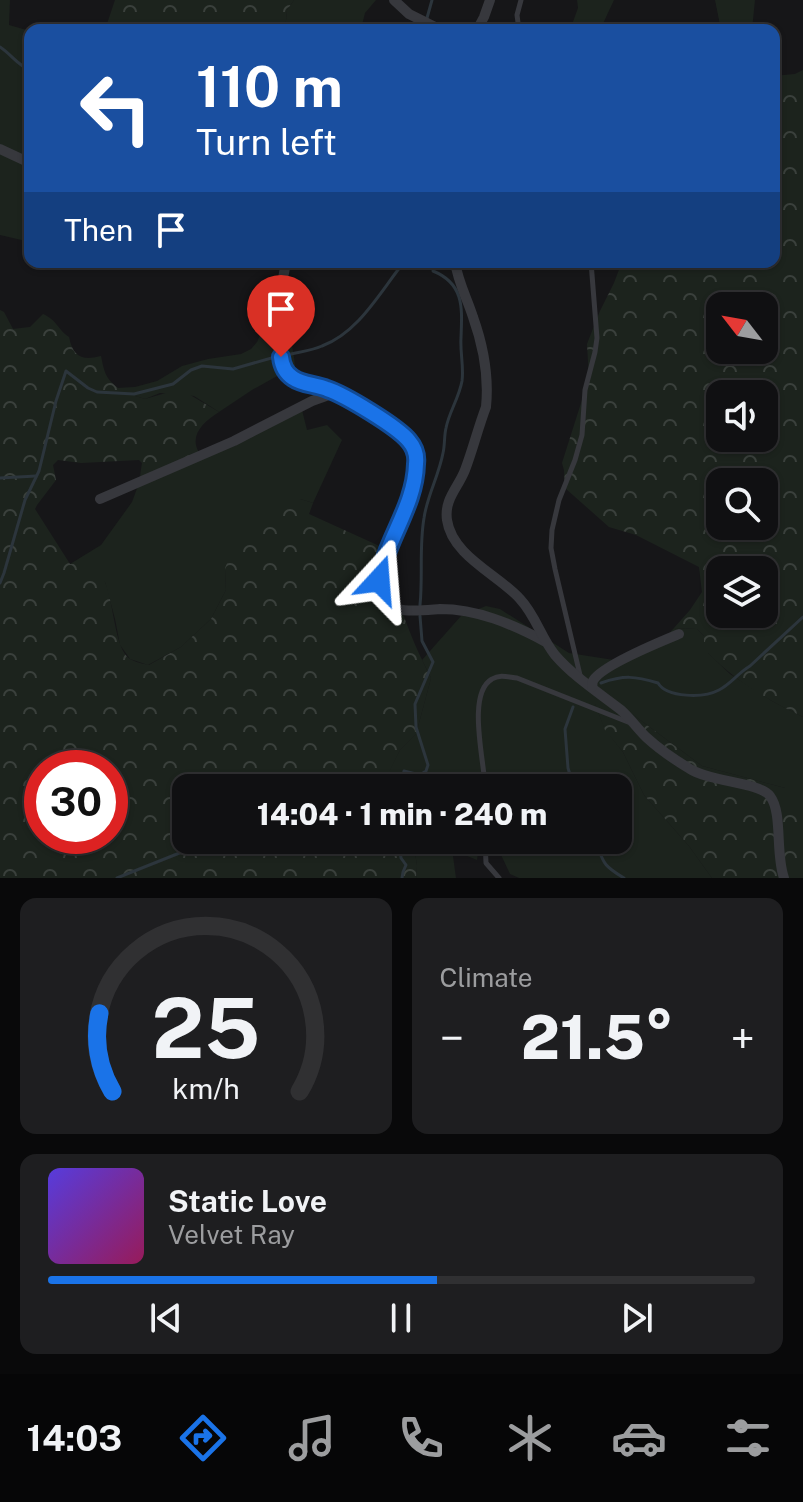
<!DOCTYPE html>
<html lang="en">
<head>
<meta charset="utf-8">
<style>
	:root { --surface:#101012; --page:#1e1e20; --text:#f1f3f6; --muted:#9c9d9f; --line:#303032; --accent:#1a73e8 }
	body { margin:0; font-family:"Public Sans",sans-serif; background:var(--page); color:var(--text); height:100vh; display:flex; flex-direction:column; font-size:30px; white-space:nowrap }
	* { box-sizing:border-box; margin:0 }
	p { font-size:26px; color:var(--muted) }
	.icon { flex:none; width:44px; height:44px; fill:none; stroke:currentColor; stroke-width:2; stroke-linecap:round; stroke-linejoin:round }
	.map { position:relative; height:878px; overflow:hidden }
	.details { display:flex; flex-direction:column; gap:20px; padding:20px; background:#09090a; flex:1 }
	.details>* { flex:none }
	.top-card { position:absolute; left:24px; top:24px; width:756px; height:244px; border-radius:16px; box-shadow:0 2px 6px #0004,0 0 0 2px var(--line); background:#1a4fa0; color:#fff; overflow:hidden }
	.needle { width:52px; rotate:301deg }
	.buttons { position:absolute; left:706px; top:292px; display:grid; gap:16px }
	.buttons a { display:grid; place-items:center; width:72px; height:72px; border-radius:16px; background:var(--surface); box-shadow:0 2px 6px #0004,0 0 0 2px var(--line); font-size:40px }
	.speed { position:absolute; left:24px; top:750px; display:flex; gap:16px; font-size:40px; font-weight:700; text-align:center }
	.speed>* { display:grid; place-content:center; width:104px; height:104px; border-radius:50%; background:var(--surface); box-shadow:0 2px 6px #0004,0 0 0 2px var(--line); line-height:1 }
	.speed .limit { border:12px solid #d22; background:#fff; color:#111 }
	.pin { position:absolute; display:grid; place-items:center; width:68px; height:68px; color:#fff; margin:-82px -34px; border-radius:50% 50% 50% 0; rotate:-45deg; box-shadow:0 0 8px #0007 }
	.pin .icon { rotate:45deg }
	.me { position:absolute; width:88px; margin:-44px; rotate:19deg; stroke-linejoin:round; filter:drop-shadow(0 0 6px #0008) }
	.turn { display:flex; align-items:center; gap:28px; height:168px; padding:0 40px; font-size:36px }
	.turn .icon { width:104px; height:104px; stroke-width:2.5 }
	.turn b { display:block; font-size:56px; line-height:68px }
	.then { display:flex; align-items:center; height:76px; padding:0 40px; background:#0003; gap:16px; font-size:30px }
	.big { font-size:60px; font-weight:800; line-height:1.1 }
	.details .tile { flex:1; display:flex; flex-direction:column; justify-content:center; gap:12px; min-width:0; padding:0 28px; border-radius:16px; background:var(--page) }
	.details .dial { align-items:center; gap:0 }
	.dial svg { height:208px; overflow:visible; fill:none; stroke:var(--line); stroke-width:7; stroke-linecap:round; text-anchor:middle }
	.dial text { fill:var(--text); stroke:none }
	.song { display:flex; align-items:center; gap:24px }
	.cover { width:96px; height:96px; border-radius:12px; background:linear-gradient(135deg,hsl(250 70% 55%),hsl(330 70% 35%)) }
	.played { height:8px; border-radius:4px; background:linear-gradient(90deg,var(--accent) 55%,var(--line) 55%) }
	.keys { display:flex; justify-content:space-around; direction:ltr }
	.heat { display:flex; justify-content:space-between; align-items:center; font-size:44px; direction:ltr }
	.details .tiles { flex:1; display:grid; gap:20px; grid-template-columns:1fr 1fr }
	.tile:last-child { grid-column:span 2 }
	.trip { position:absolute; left:172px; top:774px; width:460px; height:80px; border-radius:16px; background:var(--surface); box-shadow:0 2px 6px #0004,0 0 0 2px var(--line); font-weight:800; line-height:80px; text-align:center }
	.tabs { display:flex; height:128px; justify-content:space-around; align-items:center; background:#060607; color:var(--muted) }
	.tabs .icon { width:56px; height:56px }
	.tabs .selected { color:var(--accent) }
	.tabs b { font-size:36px; color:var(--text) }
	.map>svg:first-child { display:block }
	.green { fill:#1c231d }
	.forest { fill:url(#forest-crowns); fill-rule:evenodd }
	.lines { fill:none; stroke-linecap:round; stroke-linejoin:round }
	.stream { stroke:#2c353c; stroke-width:3 }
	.service { stroke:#37383d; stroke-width:5 }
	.minor { stroke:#37383d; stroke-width:10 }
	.route-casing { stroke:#114b97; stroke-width:20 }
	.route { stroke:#1a73e8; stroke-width:14 }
</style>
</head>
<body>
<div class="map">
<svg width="803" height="878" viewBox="0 0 803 878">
	<defs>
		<pattern id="forest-crowns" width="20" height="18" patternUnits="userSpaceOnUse" patternTransform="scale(2)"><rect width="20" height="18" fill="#1c231d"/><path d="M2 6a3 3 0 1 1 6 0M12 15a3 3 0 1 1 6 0" fill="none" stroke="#3a403c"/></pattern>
	</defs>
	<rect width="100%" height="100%" fill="#161618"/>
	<g class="green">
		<path d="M0,0H10L9,25L30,31V242L0,235Z"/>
		<path d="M294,0H376L365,13L361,29L364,30H285L287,10Z"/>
		<path d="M577,0H614L600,30H570L578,8Z"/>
		<path d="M715,0H755L752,30H721Z"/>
		<path d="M284,296C285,320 293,342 295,366L252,390L219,412L194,396L160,393L145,399L135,396V387L157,381L182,366L208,359L241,354L251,349L257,342L277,297Z"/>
		<path d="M301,406L307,430L327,425L342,440L313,503L300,499L225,568L226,590L211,619L181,647L148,665L130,659L120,645L115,619L105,582L70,564L101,545L132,502L139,483Z"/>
		<path d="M486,606L500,609L569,653L614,660L658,645L674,628L697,629L704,636V649L730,674L772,701L803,717V788H785L702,766L632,714L614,704H595L605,729L623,752L644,795L689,846L712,878H519L510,874L494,840H618V788H400L395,779L387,775L400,750L416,734L431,678L422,660L461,616Z"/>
		<path d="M413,840H480L477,860L455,851L453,856L456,878H416L417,866Z"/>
	</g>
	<g class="forest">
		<path d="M115,0H294L287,10L285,30H183L178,28L163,30H120L107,24Z"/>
		<path d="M803,70V717C766,699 737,682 708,653H704V636L697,629L674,628L690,610L702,592L699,567L636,535L609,527L565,488L564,470L562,463L589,378L587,344L600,311L614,283L622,262H774V76L795,74ZM720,306H764V350H720ZM720,394H764V438H720ZM720,482H764V526H720ZM720,570H764V614H720Z"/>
		<path d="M0,310L4,312L13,329L30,327L43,314C58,321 57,329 69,337C73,357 82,361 101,356C104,371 105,378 118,388L135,387V396L145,399L180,389L219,412C201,423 186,439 203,458L139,483L142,463L139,460L81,463L58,460L53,465L56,480L37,505L35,509L70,564C78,564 88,563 94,567C116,580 110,645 130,659C135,662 143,664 149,665L181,647L211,619L226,590L225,568L242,529L276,502L300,499L313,503L309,514L386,549C396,599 408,633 431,678L416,734L400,750L388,774L395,779L400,788H186V840H413L417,866L416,878H0ZM42,768H110V836H42Z"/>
		<path d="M599,697L632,714L702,766L785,788H803V878H712L689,846L644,795L623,752L605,730L595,704Z"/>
	</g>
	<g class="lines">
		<g class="stream">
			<path d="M427,18L432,0"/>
			<path d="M0,47C11,54 17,65 30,70"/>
			<path d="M286,355C298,352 311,351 322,346C359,332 380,292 404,262"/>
			<path d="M0,478L36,476"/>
			<path d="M0,583L4,573L25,500L39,471L56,401L66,371L88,388L97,392L134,394L173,384L191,370L202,366L233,369L275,357"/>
			<path d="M420,605C423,576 419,547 424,518C427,496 439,475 443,453C445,445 444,436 446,428C449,412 459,398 462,381C464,367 460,353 461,338C462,309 465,284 433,271L435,262"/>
			<path d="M601,683C624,675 635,676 658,683C667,698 704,698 719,690C731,684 738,673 750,666L803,617"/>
			<path d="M573,707L565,729L568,768L574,788"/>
			<path d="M403,776L406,788"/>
			<path d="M327,788L359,780L377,783L403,776L404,771L420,775L426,771L428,765L416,727L415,704L433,662L422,641L420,616"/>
			<path d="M595,840C604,863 602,865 624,878"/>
			<path d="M117,878L212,840"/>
			<path d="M402,878L403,872L406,865L401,858L400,851L411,847L414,840"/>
		</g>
		<g class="service">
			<path d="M519,30L517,15L521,0"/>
			<path d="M580,675L555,569L551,548L552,530L559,500L575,460L582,435L585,390L595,352L597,338L591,262"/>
			<path d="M485,788C485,763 466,694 492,679C500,674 508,677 517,678L628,722"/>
			<path d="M485,840L486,863L499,878"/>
		</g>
		<g class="minor">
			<path d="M394,0L409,14L441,30"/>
			<path d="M477,30L484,17L490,0"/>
			<path d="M0,149L30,163"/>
			<path d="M286,262L282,284L275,300L274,310L282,366C294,387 316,383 335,391C350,398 402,430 411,443C439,482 362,567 382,600C391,615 425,610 440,609C477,609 512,624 544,641"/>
			<path d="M455,262C458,282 467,298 473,317C483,345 489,377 486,407C478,428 473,449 465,470C458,488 444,499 447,520C452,556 499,575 520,599C536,616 541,638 555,655C573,676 599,693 621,710C630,718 637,728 646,737C659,749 675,760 690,769C710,782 759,782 770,796C783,813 775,853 784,878"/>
			<path d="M100,499L234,441L312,401L337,392"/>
			<path d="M592,687C593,685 592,683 593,681C600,666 662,641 679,634"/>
		</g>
	</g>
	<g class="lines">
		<g class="route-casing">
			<path id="route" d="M281,357C282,366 285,373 293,378C303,385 316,384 327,389C345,395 398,427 409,441C415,448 417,456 416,464C415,506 386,540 379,580"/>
		</g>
		<use href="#route" class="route"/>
	</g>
</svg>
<div class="buttons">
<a><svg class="needle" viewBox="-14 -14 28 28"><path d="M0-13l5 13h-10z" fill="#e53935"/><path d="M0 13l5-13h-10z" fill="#9c9d9f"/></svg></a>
<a><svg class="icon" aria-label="sound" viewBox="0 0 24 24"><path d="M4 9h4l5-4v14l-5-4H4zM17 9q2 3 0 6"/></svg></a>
<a><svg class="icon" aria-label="search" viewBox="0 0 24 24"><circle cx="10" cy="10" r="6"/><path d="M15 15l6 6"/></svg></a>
<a><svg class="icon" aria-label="layers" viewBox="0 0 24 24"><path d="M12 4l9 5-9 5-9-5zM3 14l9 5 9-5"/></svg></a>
</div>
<div class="speed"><div class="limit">30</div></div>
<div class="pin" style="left:281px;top:357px;background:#d93025"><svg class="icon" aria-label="arrive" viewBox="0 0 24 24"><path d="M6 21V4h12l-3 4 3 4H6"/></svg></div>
<svg class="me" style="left:379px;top:580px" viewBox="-20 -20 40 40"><path d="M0-17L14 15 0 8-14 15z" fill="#1a73e8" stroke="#fff" stroke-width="4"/></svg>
<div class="trip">14:04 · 1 min · 240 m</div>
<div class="top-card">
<div class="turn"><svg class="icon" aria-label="left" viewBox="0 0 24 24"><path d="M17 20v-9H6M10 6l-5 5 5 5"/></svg><div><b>110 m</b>Turn left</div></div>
<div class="then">Then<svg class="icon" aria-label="arrive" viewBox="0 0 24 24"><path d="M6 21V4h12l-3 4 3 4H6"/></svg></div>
</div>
</div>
<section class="details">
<div class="tiles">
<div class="tile dial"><svg viewBox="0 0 100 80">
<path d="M14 69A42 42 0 1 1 86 69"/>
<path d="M14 69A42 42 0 0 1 9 39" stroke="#1a73e8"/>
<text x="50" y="56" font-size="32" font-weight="700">25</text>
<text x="50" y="72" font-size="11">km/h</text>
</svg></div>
<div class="tile"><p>Climate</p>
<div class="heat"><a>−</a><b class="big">21.5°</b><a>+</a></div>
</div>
<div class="tile">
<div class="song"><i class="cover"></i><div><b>Static Love</b><p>Velvet Ray</p></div></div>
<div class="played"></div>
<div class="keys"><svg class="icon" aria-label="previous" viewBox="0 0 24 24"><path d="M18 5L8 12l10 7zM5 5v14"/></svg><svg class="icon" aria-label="pause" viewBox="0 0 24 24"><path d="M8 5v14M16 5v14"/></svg><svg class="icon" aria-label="next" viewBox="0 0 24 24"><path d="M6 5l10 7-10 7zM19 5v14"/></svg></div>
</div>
</div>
</section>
<nav class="tabs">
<b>14:03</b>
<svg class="icon selected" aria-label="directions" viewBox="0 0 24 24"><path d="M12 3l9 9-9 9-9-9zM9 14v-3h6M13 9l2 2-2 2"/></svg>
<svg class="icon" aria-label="music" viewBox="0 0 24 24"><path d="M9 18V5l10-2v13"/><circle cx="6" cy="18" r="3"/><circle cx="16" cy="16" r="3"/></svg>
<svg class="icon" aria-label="phone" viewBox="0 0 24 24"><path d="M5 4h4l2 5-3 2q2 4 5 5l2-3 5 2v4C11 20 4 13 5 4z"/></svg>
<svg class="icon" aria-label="climate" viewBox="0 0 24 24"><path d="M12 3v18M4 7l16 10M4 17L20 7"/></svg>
<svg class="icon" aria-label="car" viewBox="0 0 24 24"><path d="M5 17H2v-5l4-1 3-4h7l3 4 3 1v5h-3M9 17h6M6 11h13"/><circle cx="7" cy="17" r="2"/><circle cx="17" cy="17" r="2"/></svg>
<svg class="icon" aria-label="filters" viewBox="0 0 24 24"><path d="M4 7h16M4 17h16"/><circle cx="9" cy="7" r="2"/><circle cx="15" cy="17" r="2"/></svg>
</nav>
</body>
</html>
